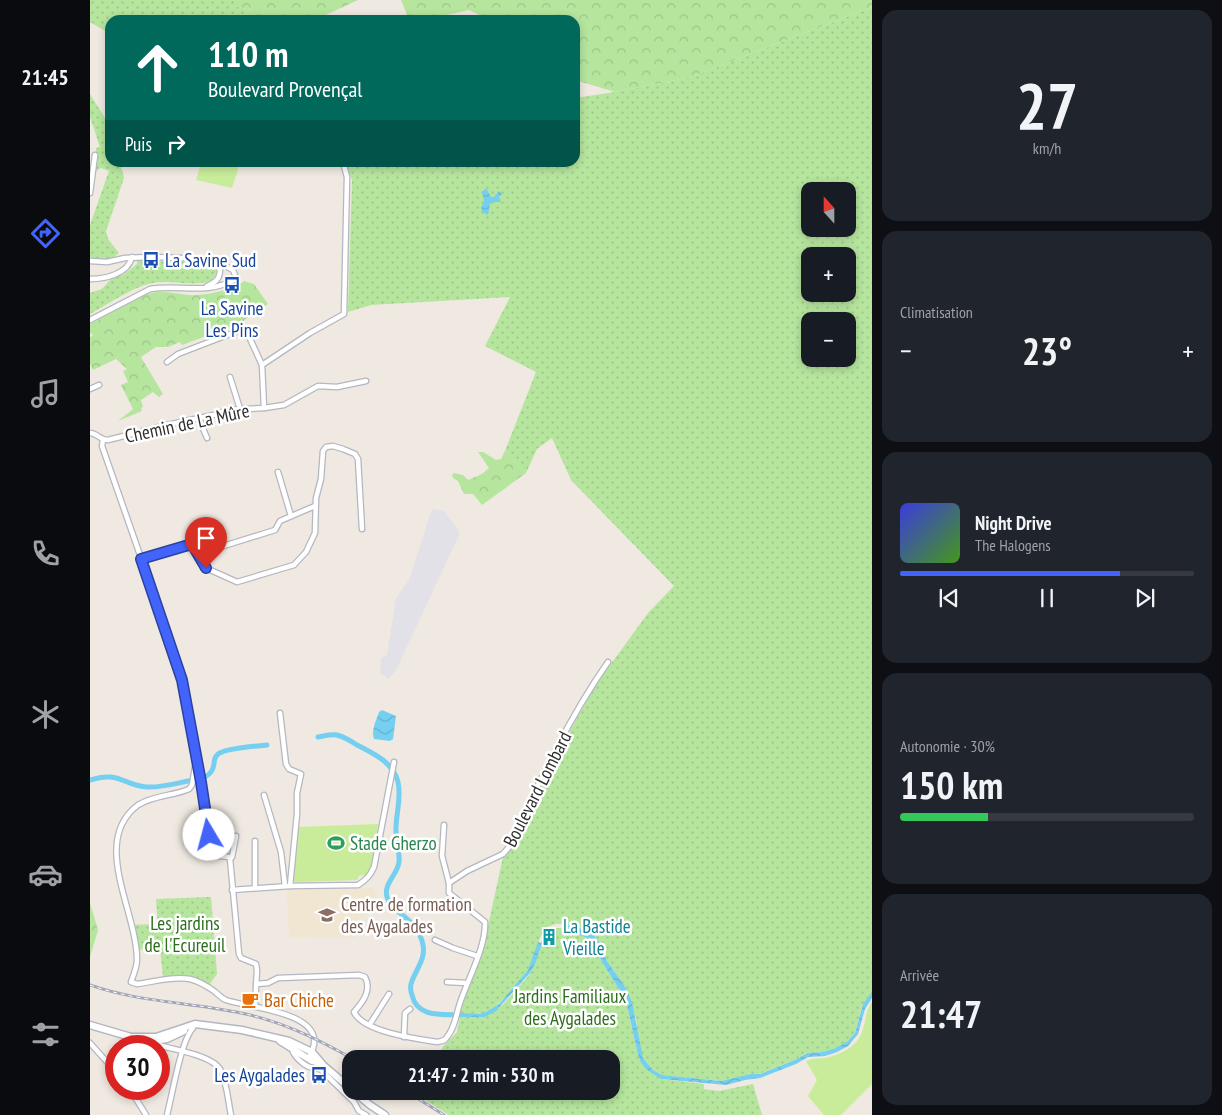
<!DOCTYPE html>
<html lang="fr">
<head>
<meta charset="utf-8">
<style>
	:root { --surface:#171b24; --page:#20242c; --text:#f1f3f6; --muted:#9ea1a6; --line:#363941; --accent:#4264fb }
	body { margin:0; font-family:"PT Sans Narrow",sans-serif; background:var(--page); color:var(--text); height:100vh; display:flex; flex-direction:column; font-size:19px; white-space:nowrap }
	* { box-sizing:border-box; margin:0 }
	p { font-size:16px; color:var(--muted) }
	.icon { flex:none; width:28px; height:28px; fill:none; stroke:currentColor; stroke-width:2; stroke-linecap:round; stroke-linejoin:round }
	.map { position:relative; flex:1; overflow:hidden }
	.panel { display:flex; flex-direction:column; gap:10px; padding:10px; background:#0d0f14; width:350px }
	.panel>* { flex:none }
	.banner { position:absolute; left:15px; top:15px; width:475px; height:152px; border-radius:15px; box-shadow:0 2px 8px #0003; background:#00695c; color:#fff; overflow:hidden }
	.needle { width:32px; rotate:339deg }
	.fabs { position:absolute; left:711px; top:182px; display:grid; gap:10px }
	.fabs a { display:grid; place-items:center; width:55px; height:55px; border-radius:10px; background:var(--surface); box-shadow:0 2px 8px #0003; font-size:25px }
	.speed { position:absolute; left:15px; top:1035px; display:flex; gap:10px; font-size:25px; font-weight:700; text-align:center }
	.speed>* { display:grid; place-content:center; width:65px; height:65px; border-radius:50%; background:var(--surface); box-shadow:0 2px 8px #0003; line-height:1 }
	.speed .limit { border:8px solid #d22; background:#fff; color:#111 }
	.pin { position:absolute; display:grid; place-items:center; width:42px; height:42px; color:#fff; margin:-51px -21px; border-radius:50% 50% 50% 0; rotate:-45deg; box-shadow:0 0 5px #0007 }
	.pin .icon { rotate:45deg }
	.me { position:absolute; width:55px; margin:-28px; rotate:352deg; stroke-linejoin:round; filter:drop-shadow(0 0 4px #0008) }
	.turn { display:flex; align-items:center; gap:18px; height:105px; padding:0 20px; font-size:22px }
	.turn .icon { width:65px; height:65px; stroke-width:2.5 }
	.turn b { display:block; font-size:35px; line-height:42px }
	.then { display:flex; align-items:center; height:48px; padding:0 20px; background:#0003; gap:10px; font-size:19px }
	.big { font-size:38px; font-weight:800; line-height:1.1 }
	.panel .widget { flex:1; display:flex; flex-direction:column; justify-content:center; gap:8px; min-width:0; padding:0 18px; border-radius:15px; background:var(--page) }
	.panel .dial { align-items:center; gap:0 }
	.dial b { font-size:65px; line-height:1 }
	.song { display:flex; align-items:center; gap:15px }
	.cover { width:60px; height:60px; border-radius:8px; background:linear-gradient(135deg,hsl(240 70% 55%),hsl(100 70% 35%)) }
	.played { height:5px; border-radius:2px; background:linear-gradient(90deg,var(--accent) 75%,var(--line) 75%) }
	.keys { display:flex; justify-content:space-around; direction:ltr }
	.heat { display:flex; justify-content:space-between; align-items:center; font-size:28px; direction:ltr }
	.charge { height:8px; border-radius:4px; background:linear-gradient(90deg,#34c759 30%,var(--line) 0) }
	.trip { position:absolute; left:252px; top:1050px; width:278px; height:50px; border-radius:15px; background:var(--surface); box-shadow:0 2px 8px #0003; font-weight:800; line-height:50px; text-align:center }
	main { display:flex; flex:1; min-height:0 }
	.dock { display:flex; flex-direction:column; width:90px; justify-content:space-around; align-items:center; background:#090b0e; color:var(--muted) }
	.dock .icon { width:35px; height:35px }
	.dock .active { color:var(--accent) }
	.dock b { font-size:22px; color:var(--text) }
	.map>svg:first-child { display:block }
	.industrial { fill:#e3e1e8 }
	.education { fill:#f0e6d1 }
	.grass { fill:url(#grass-dots); fill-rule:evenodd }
	.forest { fill:url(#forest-crowns) }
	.pitch { fill:#c9ec9a }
	.water { fill:url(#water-waves) }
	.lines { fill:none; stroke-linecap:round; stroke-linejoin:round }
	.canal { stroke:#75cff0; stroke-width:5 }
	.street-casing { stroke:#b4b7c1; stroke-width:7 }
	.secondary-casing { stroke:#b4b7c1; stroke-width:9 }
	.street { stroke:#fff; stroke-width:4.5 }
	.secondary { stroke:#fff; stroke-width:6 }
	.rail-casing { stroke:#a3a6b8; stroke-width:3 }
	.rail { stroke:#fff; stroke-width:1; stroke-dasharray:4; stroke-linecap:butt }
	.route-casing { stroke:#2b41a3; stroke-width:12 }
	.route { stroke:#4264fb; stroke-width:9 }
	.labels { text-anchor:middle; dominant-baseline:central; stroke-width:5; stroke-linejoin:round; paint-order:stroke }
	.transit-label { font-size:19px; fill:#164399; stroke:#fff; text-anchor:start }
	.street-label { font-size:19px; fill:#2e2e2e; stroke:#fff }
	.leisure-label { font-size:19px; fill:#27864d; stroke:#fff; text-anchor:start }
	.education-label { font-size:19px; fill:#785e54; stroke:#fff; text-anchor:start }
	.park-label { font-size:19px; fill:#2c6e1b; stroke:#fff }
	.culture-label { font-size:19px; fill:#0d838f; stroke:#fff; text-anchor:start }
	.food-label { font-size:19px; fill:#c56008; stroke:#fff; text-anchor:start }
</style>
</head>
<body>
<main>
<nav class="dock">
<b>21:45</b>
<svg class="icon active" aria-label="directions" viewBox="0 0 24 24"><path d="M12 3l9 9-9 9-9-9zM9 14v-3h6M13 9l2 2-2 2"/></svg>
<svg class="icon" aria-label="music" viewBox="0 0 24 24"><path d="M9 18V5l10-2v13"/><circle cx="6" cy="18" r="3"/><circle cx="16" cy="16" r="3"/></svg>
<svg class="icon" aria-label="phone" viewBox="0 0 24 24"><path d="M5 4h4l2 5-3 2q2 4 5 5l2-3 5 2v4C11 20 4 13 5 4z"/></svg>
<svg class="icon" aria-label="climate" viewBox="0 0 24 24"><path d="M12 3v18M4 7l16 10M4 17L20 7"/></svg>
<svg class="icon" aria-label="car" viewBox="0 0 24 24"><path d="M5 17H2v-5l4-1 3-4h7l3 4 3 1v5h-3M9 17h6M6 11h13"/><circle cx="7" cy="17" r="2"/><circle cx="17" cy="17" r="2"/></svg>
<svg class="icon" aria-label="filters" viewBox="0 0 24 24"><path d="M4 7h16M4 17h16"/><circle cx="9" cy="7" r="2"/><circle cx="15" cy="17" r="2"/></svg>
</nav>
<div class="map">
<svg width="782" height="1115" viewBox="0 0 782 1115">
	<defs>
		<pattern id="grass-dots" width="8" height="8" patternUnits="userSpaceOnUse" patternTransform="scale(1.25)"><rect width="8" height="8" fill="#b6e59e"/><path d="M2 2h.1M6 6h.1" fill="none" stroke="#9dc588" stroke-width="1.8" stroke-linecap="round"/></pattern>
		<pattern id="forest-crowns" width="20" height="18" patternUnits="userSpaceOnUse" patternTransform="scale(1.25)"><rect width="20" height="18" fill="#b6e59e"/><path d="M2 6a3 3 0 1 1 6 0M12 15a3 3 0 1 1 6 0" fill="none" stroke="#9dc588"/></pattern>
		<pattern id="water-waves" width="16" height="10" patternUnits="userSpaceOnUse" patternTransform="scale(1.25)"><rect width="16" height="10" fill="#75cff0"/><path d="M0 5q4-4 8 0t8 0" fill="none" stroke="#66b2ce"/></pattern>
	</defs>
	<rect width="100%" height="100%" fill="#efe9e1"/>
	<path class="industrial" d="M342,509L354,511L369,531V535L307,668L299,679L290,673L291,658L297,655L306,598L319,580Z"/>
	<path class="education" d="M283,887L290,907L264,922L266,938L199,937L197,890L271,889Z"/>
	<g class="grass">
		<path d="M0,0H145V6L161,10L149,20H20V34L0,22Z"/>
		<path d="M782,7V993L772,1006L765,1033L760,1040L747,1048L733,1052L716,1053L707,1059L669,1074H662L631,1081L572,1075L563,1070L553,1058L550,1049L546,1019L536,988L517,961L508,940L502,933L496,930L478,924H466L457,927C448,938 446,950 442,963C437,974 408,1007 397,1012C389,1015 379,1014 370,1013V1012L395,940L413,857L417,854L460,767L505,686L558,613L584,586L481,480L462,438L447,449L436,473L415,451L446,372L395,346L420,297L281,305L258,312L262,180L256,163L485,162V98L525,92L601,77ZM720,191H758V229H720ZM720,256H758V294H720ZM720,321H758V359H720Z"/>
		<path d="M0,94L20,126V162L30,163L34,178L16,231L18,239L29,253C21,261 10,260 0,257V225L19,171L11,168L6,171V148L10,147L0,117Z"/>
		<path d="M47,261L116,262L124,265L127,272L122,280C105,287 89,281 72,282C48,282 21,303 0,314V293L12,289L22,278L33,275L47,264Z"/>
		<path d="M121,897L127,974L119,985L96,976L73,977L70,949L47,950L41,925L68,924L66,899Z"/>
		<path d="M465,928H474L500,939L512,962L536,1000L547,1051L550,1061L571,1079L614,1084V1089L629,1091L663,1084L672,1115H359L327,1095L329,1091H521V1059H346L354,1045L367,1032L370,1017C400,1018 406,1013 425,991C430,985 437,979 440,973C449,957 447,935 465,928Z"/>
	</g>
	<g class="forest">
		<path d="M145,0H268L225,20H149L161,10L145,6Z"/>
		<path d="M311,0H782V7L601,77L525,92L485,80V20H400L379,10L335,20H319Z"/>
		<path d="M154,281L164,284L178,304L154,320V322L92,345L90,342L78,347H66L51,357L73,394L69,397L63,392L51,400L53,407L51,408L52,411L28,421L43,409L31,385L38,382L33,371L37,369L26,359L3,370L0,364V337L3,336L0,332V324C18,315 48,295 66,292C76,291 88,294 98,295C113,296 141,291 154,281Z"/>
		<path d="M415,451L436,473L392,505L383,494H374L368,481L363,478L362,475L364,473L373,475L378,480L392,474L399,468L388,452H393L406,460L411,459Z"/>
		<path d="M0,903L8,930L0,957Z"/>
	</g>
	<g class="pitch">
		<path d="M111,163H150L142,188L106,180Z"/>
		<path d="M288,824L281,868L275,875L269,876L267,880L209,882H205L203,879L207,827Z"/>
		<path d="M782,1002V1084L751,1115H734L718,1096L727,1080L716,1061C722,1058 729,1059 735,1058C750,1055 767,1047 772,1032C776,1022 775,1011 782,1002Z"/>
	</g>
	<g class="water">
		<path d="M396,188L401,197H404L409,191L412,194L409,197L411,202H404L400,204L398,215L392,212L391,208L394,201L392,192Z"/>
		<path d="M292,710L306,716L303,739L300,741L284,739C281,730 286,721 289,712Z"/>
		<path d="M478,924L496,930L502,933L508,940L517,961L536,988L542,1002L553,1058L563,1070L572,1075L631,1081L661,1074H670L707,1059L717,1053L733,1052L746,1048L758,1041L765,1033L773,1004L782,992V998L775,1009L768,1034L758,1046L747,1052L735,1056L718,1057L706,1064L670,1078L655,1080L636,1085L571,1079L556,1069L550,1061L547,1051L536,1000L512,962L500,939L477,930Z"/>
		<path d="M448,942L451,943V946L445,964L440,973L406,1011L395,1017H370V1013L389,1014L396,1012L409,1004L438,970Z"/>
	</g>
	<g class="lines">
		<g class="canal">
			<path d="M228,737C234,736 241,734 247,735C254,737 261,741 267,745C284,754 303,762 308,782C312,799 305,816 306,832C306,842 310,852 309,862C308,874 293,884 297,897C301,913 328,918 333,945C336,960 325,970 321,984C320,988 321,992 322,995C327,1018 352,1014 370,1015"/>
			<path d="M0,780C29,771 31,784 56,787C69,788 84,784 98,781C110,779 122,778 124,764C124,760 125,757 128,754C136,748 167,746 177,745"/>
		</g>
		<g class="street-casing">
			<g id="street">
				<path d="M0,193L5,155"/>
				<path d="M0,261L17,262L35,258L61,257L122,259L143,270L145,275L144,280C117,295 88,284 60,289L0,320"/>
				<path d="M0,279C15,279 38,274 42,257"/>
				<path d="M117,286C126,282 130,279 130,269L123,260"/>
				<path d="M77,362L88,354L153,329L156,330L172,365"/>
				<path d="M140,377L150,409"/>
				<path d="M0,389L9,385"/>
				<path d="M174,408L194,405L228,386L247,387L276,381"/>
				<path d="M109,419L117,438"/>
				<path d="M0,433C7,433 10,440 18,440L77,425L128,414L137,410L174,408L172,365L220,333L254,314L257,177L253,162"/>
				<path d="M13,440L12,446L81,644L92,679L106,761L102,785L99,789C83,796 64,795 48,805C0,841 47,911 47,960C47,967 43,976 41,982L47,984C63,982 83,976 100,979C108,981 117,986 124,991C128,994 131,998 136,1000C158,1008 244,1012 220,1055L222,1061"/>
				<path d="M188,472L201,516"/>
				<path d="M108,554L185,530L190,521L225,506"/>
				<path d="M51,559L102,544L116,568L147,582L204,565L216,552L225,533L226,498L231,479L233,451L236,447L243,446L253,449L265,454L268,459L272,529"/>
				<path d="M190,713L196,764L199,769L211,774L207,793V814L200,886"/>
				<path d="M107,764L121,852L122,855L139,857L140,859L149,954L151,958L166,964L167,970L165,1006"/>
				<path d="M174,795L191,852L195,886"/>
				<path d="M354,825L352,856L359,883"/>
				<path d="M140,859L142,857L146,836"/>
				<path d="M165,888V841"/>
				<path d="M142,890L200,886L268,885C276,880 280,876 284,867L304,762"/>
				<path d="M345,940L363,948L387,956"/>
				<path d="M357,982L377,983"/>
				<path d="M166,984L178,983L188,978L269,975L275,977C282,990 273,1002 264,1012C273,1032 327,1039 347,1042C352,1041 355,1041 357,1037C366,1026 366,1013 371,1000C379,977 396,946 395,922L359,893V883L377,871L413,854L419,847C448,784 478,719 518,662"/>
				<path d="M280,1024L299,994"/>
				<path d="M314,1037L315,1013L320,1009"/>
				<path d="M68,1039L69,1045C84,1050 121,1055 130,1069C137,1082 138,1101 141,1115"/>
				<path d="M0,1043L26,1072"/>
				<path d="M204,1049L203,1052C208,1061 219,1070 229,1068"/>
				<path d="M229,1068L264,1102L269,1111L276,1115"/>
				<path d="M40,1089L56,1115"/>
				<path d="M77,1115C82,1096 91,1040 103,1028"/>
			</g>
		</g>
		<g class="secondary-casing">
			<g id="secondary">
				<path d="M0,1025L58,1042L77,1039L94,1031"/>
				<path d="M39,1037H66L105,1024L152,1030L199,1041L222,1052L233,1065L261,1089"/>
				<path d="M190,1041L222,1061L232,1064"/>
				<path d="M263,1091L280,1105L295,1115"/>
			</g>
		</g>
		<use href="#street" class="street"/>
		<use href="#secondary" class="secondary"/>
		<g class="rail-casing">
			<g id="rail">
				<path d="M0,985C48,1002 97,1002 146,1012C189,1020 226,1038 263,1059"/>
				<path d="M316,1091L354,1115"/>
			</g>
		</g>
		<use href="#rail" class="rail"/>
	</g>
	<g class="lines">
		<g class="route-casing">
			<path id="route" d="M116,568L102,544L51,559L92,680L111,782L119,835"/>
		</g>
		<use href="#route" class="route"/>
	</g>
	<defs>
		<g id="bus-bare" transform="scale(1.35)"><path d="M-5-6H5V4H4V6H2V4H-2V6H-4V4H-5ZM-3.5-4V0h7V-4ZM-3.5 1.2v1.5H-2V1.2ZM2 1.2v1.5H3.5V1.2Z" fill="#1a4fb4" stroke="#fff" stroke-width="2.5" paint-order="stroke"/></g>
		<g id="stadium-bare" transform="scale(1.35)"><path d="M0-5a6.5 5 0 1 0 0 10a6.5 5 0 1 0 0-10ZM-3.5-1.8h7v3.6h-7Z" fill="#2e9e5b" stroke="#fff" stroke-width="2.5" paint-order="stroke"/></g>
		<g id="school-bare" transform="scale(1.35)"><path d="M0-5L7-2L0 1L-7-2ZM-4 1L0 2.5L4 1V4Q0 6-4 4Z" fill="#8d6e63" stroke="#fff" stroke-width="2.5" paint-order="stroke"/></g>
		<g id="building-bare" transform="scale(1.35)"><path d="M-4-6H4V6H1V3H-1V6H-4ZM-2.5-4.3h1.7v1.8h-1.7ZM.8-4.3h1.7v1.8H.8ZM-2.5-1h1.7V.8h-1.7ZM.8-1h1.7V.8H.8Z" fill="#0f9aa8" stroke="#fff" stroke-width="2.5" paint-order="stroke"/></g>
		<g id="cafe-bare" transform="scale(1.35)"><path d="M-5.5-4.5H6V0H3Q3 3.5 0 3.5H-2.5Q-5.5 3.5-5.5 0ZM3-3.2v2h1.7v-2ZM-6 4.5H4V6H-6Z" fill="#e8710a" stroke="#fff" stroke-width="2.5" paint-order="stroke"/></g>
	</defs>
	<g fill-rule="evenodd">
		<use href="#bus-bare" x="61" y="260"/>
		<use href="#bus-bare" x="142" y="285"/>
		<use href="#stadium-bare" x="246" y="843"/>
		<use href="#school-bare" x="237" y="915"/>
		<use href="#building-bare" x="459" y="937"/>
		<use href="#cafe-bare" x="160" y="1000"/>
		<use href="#bus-bare" x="229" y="1075"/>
	</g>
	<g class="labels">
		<g class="transit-label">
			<text x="75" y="260">La Savine Sud</text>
			<text x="142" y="308" text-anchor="middle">La Savine<tspan x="142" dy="22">Les Pins</tspan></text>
			<text x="215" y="1075" text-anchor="end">Les Aygalades</text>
		</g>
		<g class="street-label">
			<text transform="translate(97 423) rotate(-12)">Chemin de La Mûre</text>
			<text transform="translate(447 789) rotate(-63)">Boulevard Lombard</text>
		</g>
		<g class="leisure-label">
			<text x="260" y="843">Stade Gherzo</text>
		</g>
		<g class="education-label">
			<text x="251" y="904">Centre de formation<tspan x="251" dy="22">des Aygalades</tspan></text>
		</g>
		<g class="park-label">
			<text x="95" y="923">Les jardins<tspan x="95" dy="22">de l'Ecureuil</tspan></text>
			<text x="480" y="996">Jardins Familiaux<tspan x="480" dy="22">des Aygalades</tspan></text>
		</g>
		<g class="culture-label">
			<text x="473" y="926">La Bastide<tspan x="473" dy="22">Vieille</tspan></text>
		</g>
		<g class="food-label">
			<text x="174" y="1000">Bar Chiche</text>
		</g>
	</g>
</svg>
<div class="fabs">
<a><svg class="needle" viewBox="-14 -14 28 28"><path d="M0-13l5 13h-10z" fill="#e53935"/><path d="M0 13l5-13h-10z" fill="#9ea1a6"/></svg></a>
<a>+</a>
<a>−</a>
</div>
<div class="speed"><div class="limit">30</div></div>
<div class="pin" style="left:116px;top:568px;background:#d93025"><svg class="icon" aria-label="arrive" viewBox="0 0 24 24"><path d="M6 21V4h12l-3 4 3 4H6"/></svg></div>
<svg class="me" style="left:119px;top:835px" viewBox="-20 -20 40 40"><circle r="19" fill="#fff"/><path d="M0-13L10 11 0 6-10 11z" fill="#4264fb"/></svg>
<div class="trip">21:47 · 2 min · 530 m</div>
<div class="banner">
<div class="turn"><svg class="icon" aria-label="ahead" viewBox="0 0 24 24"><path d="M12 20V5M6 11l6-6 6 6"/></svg><div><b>110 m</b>Boulevard Provençal</div></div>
<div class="then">Puis<svg class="icon" aria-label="right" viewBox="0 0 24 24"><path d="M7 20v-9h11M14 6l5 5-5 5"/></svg></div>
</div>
</div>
<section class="panel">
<div class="widget dial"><b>27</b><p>km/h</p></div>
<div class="widget"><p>Climatisation</p>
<div class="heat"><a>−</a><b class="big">23°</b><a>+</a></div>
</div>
<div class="widget">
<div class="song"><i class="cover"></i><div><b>Night Drive</b><p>The Halogens</p></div></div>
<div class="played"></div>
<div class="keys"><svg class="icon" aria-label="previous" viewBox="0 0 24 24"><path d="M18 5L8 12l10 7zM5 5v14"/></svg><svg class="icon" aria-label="pause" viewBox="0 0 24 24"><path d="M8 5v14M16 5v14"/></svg><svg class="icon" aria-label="next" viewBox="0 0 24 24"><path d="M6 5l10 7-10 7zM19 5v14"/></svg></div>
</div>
<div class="widget"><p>Autonomie · 30%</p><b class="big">150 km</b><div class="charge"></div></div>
<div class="widget"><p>Arrivée</p><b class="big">21:47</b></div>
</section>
</main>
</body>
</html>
